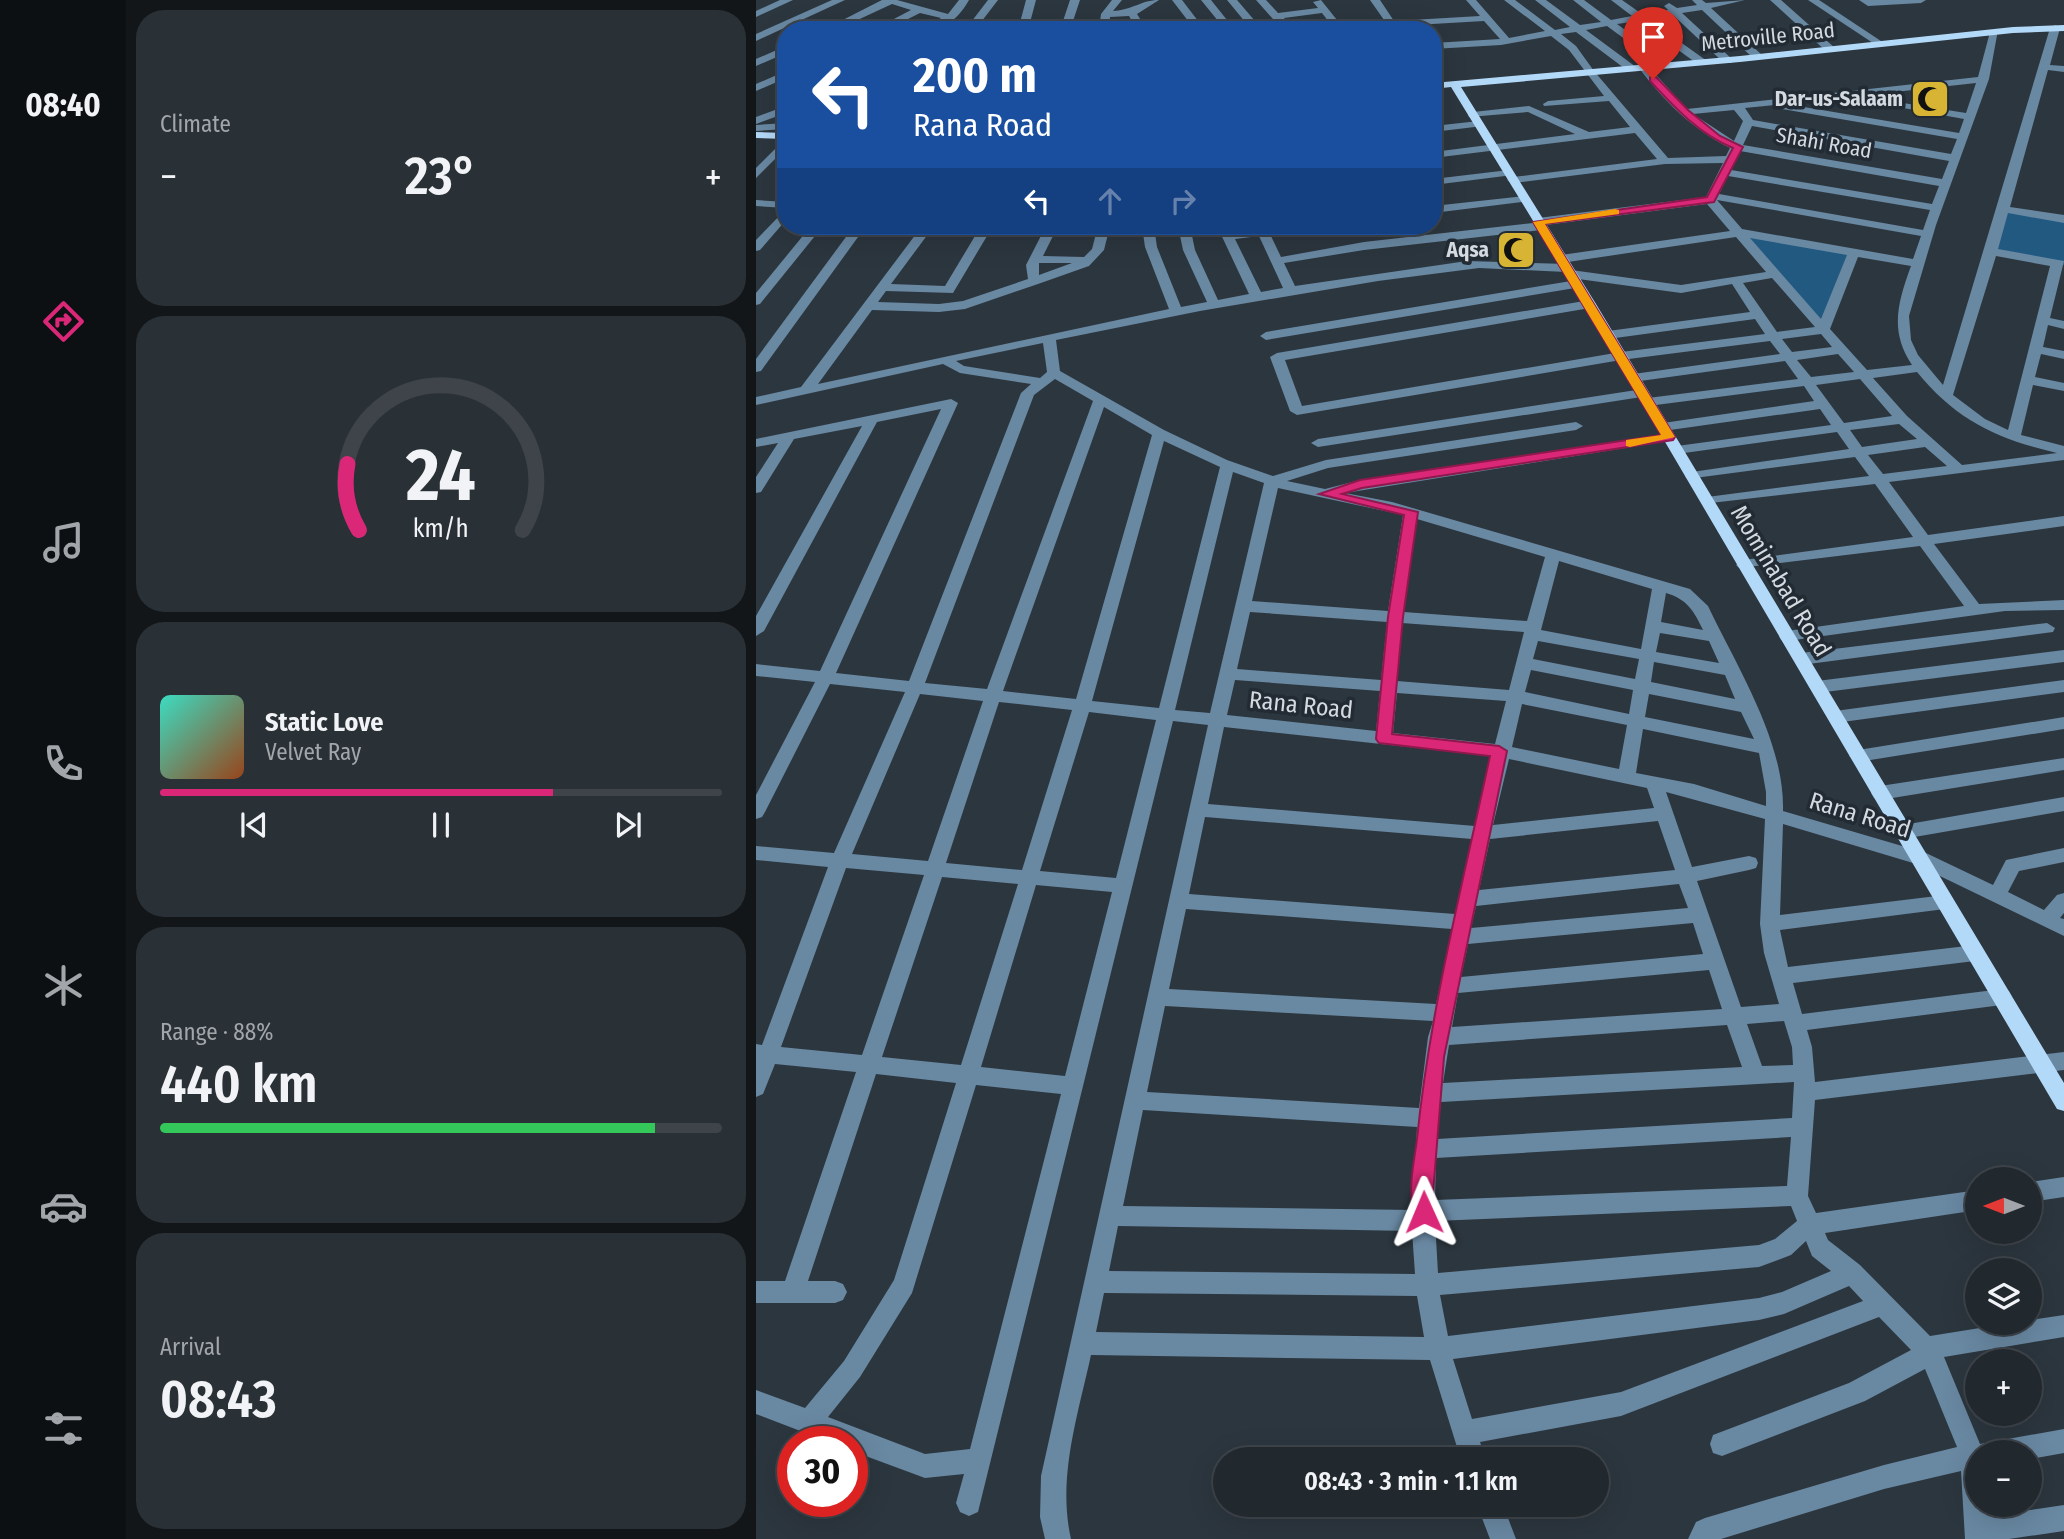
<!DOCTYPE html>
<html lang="en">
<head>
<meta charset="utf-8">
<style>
	:root { --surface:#21282e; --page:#293036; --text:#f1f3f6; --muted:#a2a6aa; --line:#3e444a; --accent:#db2777 }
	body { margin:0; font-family:"Fira Sans Condensed",sans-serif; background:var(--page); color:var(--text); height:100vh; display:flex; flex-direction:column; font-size:26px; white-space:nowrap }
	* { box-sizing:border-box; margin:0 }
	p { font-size:23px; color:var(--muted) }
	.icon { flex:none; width:38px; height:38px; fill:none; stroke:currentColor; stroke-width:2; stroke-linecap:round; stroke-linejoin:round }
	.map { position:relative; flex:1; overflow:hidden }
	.side { display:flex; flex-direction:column; gap:10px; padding:10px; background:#121619; width:630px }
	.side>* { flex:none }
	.hud { position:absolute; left:21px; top:21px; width:665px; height:214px; border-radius:28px; box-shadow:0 7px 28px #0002,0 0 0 2px var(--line); background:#1a4fa0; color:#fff; overflow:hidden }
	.needle { width:46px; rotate:270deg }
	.tools { position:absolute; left:1209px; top:1167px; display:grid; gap:14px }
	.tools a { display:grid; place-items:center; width:77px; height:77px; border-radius:50%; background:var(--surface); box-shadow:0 7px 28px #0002,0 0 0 2px var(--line); font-size:35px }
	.speed { position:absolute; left:21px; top:1426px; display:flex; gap:14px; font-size:35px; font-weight:700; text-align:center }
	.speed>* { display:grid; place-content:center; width:91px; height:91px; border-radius:50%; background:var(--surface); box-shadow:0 7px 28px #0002,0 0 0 2px var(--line); line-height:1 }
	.speed .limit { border:10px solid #d22; background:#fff; color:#111 }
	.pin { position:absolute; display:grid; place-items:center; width:60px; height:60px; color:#fff; margin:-72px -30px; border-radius:50% 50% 50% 0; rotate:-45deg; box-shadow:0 0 7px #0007 }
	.pin .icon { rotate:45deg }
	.me { position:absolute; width:77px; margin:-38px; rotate:359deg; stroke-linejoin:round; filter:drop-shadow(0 0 5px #0008) }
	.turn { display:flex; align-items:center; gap:24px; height:147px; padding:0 21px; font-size:32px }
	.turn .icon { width:91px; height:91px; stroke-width:2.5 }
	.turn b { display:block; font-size:49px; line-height:60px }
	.lanes { display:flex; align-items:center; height:66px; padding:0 21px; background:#0003; justify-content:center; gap:35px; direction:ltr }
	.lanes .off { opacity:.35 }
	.big { font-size:52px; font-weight:600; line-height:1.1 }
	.side .card { flex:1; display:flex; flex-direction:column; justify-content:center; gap:10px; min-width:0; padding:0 24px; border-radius:28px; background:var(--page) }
	.side .dial { align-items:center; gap:0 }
	.dial svg { height:182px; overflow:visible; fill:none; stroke:var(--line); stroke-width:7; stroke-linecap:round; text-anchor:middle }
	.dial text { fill:var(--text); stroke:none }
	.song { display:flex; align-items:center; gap:21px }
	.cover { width:84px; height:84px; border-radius:10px; background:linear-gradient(135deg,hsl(170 70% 55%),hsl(20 70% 35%)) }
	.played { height:7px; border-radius:4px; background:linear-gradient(90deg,var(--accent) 70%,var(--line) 70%) }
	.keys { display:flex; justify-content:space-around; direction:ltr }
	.heat { display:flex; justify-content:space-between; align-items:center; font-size:38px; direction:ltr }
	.charge { height:10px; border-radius:5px; background:linear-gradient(90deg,#34c759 88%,var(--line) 0) }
	.trip { position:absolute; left:457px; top:1447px; width:396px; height:70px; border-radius:35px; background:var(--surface); box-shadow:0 7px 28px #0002,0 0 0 2px var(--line); font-weight:600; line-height:70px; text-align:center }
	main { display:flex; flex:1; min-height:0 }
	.tabs { display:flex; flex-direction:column; width:126px; justify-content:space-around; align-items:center; background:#0d1012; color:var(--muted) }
	.tabs .icon { width:49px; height:49px }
	.tabs .active { color:var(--accent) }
	.tabs b { font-size:32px; color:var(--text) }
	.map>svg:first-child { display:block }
	.green { fill:#225980 }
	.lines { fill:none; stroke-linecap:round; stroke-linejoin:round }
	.minor { fill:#6988a2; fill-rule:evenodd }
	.major { fill:#b3d9f9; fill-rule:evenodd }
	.route { fill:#db2777; stroke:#8e194d; stroke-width:2 }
	.slow { fill:#f59e0b }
	.labels { text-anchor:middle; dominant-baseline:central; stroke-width:7; stroke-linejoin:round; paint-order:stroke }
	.far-street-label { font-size:21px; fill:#d4dae0; stroke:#222b33 }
	.far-poi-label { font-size:21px; font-weight:bold; fill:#d4dae0; stroke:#222b33; text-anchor:end }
	.street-label { font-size:24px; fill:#d4dae0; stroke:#222b33 }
</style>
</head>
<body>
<main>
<nav class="tabs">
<b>08:40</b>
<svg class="icon active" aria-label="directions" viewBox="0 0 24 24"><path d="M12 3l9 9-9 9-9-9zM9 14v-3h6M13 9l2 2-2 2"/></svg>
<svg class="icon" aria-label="music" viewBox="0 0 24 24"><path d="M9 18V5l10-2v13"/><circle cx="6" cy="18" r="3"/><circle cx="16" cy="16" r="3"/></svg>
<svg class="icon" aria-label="phone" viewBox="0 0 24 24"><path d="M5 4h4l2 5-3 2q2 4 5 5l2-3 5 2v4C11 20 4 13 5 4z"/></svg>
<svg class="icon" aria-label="climate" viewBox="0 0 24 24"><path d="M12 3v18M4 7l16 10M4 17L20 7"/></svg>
<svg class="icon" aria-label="car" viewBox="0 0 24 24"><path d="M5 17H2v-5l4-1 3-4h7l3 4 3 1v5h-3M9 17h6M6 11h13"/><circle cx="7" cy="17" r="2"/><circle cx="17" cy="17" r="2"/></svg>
<svg class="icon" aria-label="filters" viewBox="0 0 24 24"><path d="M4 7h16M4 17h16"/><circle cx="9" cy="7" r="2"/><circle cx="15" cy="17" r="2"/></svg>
</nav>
<section class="side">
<div class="card"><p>Climate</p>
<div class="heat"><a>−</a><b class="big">23°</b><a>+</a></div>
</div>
<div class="card dial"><svg viewBox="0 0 100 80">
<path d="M14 69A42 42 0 1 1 86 69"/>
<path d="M14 69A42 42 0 0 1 9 40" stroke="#db2777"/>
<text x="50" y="56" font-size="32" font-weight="700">24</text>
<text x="50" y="72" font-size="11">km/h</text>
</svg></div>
<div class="card">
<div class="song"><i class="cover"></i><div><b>Static Love</b><p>Velvet Ray</p></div></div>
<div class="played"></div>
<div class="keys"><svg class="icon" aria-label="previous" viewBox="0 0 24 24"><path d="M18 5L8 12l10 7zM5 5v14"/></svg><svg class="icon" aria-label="pause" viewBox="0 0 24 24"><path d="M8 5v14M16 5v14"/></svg><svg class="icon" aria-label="next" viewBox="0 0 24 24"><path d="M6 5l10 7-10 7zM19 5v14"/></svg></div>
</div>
<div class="card"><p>Range · 88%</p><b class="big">440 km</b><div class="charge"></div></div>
<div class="card"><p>Arrival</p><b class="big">08:43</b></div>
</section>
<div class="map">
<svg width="1308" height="1539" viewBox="0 0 1308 1539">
	<rect width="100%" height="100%" fill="#2c363e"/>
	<g class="green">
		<path d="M1247,209L1308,220V265L1235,251Z"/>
		<path d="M982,233L1098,253L1067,330Z"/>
	</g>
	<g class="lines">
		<g class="minor">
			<path d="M24,0H37L0,17V11Z"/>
			<path d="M76,0H89L0,41V34Z"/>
			<path d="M126,0H141L192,14L203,0H213C203,18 189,30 167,30L185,18L164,13L130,30H117L155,10L136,4L80,30H67Z"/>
			<path d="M232,0H242L219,30H209Z"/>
			<path d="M270,0H280L272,30H262Z"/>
			<path d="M314,0H324L314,30H304Z"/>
			<path d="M356,0H366L357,11C377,10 385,0 403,0L381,14L391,30H381L373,16L354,17L353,30H343L345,14Z"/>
			<path d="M416,0H426L449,30H439Z"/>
			<path d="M445,0H455L475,25L490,23L471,0H481L499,21L517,19L500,0H510L522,13L562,8L557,2L565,0L589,30H579L566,13L528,18L537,30H527L521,24L485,30H461L467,27Z"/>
			<path d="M614,0H624L638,21L724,16L710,0H720L753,38L789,31L748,0H759L799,30L814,27L779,0H790L824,25L845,22L817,0H828L855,20L876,16L855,0H866L886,14L912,10L908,6L913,3L921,8L941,5L936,0H946L950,3L989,0L955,8L1006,55V59H998L946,10L926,13L976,59V63H968L917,15L892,19L951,61V65H943L882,21L861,24L916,64V68H908L851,26L830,30L880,67V71H872L820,32L805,34L820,46L838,71L912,158L970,156L974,148C937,130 908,101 883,68L884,66H892L931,109L1222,77L1234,32L1242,30L1233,79L1180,225L1153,316L1155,340L1162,355L1187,385L1294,28L1299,25L1304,28L1294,65L1308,66V72L1292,70L1254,207L1308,215V223L1252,213L1242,249L1308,261L1294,318L1308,321V329L1292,325L1287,347L1308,351V359L1285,354L1279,377L1308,383V391L1277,385L1265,435L1308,446V460L1133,482L1172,535L1308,516V526L1178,544L1223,604L1308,600V610L1249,611L1031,641L1025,640L1023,636L1031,631L1208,606L1164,546L983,568L980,565L983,562L988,560L1157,537L1119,484L946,504V498L951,497L1113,476L1099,457L931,479L929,476L936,472L1093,449L1081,432L921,454L914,450L921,446L1075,425L1064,409L907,431L900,427L907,423L1058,401L1048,386L892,406L885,402L892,398L1042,379L1029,361L877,382L870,378L877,374L1024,354L1014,341L865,360L541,415L534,411L514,357L521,353L834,300L840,304L834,308L529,360L546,406L865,352L1009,334L999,319L852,339L846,335L852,331L994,312L976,284L925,293L815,278L811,277L810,272L723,268L622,281L444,311L300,340L304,371L408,430L471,460L517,476L570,460L820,422L827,426L820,430L572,468L531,481L569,489L604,480L918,434V440L913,441L589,493L636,502L934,589L952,606C981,667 1029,742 1027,811L1170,853L1237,885L1250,860L1308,848V862L1263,871L1252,892L1288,910L1301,895L1308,893V913L1304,918L1308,919V936L1157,863L1027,824L1024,915L1189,895L1196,897L1198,902L1196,907L1189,909L1024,930L1032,967L1219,945L1226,947L1229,953L1226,959L1219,961L1037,983L1046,1014L1246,989L1253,991L1256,997L1253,1003L1246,1005L1051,1030L1056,1047L1059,1082L1308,1052V1070L1059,1100L1052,1196L1060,1213L1222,1190V1210L1069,1233L1072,1240L1104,1265L1174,1336L1255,1323H1274V1320L1308,1315V1337L1188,1357L1224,1444L1308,1429V1453L1274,1459V1452H1222V1505H1233V1516L1308,1505V1531L1253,1539H1209L1205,1471L1128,1489L965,1539H932L940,1522L949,1518L1128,1465L1201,1447L1169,1369L1109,1401L966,1456L957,1453L954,1444L957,1435L1093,1383L1155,1350L1123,1317L865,1416L724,1442L730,1460H705L674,1360L335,1355C322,1415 301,1478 315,1539H289L284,1517L285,1476L452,725L417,721L222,1512L213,1516L204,1512L200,1503L208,1474L169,1478L96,1451V1442H73L0,1414V1390L49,1408L88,1361L138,1280L200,1083L120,1074L52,1281H79L87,1284L91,1292L87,1300L79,1303H0V1281H29L100,1072L19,1064L7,1094L0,1097V1044L6,1045L72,867L0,860V846L78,853L149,692L74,684L9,812L6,817L0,819V795L59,682L0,676V664L64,671L185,409L121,422L8,631L0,636V616L106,426L38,439L5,492L0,493V477L22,443L0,447V439L195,399L202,403L80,673L153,681L265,393L275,384L204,373L187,364L0,405V397L45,387L166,226H178L135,284L189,286L225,226H237L197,293L130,291L122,302L183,304L207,301L272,279L270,265L290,226H302L287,256L328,257L336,249L342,226H354L348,250L333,266L282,284L209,309L183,312L116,310L62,384L413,309L389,247L386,226H398L401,247L425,307L451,302L427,250L422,226H434L439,250L462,300L493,294L461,226H473L476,233L525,226H554L548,230L514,234L525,257L608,242L777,223L782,218L950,197L967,163L909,164L757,183L751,180L757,177L901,159L879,133L677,158V152L819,134L772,112L713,117L712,115L717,112L773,106L833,132L874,127L853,101L788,106L787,104L792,101L848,96L813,50L795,36L745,45L677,49V43L744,39L728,21L642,26L645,30H635ZM1220,83L1210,113L1103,96L1098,99L1208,119L1203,133L1030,104ZM1030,104L1025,107L1026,109L1201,139L1195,154L997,120L989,108ZM978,110L987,121L978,141L937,114ZM996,126L1193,161L1186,179L987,145ZM984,151L1183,186L1176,204L975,170ZM972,176L1174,210L1167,230L963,194ZM961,200L1165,236L1157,259L986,229ZM951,204L974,231L805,255L799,259L805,263L980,237L1010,272L925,285L815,270V265L811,264L711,261L539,286L528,263L608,250L785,230L789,228L790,225ZM503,236L527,288L505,292L479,239ZM994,238L1091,255L1065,319ZM1240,256L1294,266L1252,430L1229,419L1197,395ZM1102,257L1155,266C1142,302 1133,331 1156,365L1111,370L1074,329ZM283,263H316L283,275ZM1016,278L1059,327L1021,332L987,283ZM1065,334L1076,347L1036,352L1026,339ZM287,343L291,372L284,378L208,366L200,361ZM1082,354L1098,372L1055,377L1041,360ZM1161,372C1200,420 1241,439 1301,453L1206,465L1151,416L1117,378ZM299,379L337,401L231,689L169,683L278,395ZM1104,379L1136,416L1088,423L1060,385ZM348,407L396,435L320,699L247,691ZM1143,424L1161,439L1106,447L1094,430ZM408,441L464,467L403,708L336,701ZM1169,447L1191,466L1127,474L1112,455ZM477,472L508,483L454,713L419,710ZM522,488L647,515L632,611L496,601ZM661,519L789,557L771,621L648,612ZM803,561L896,589L885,649L785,630ZM910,593C931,599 938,611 947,630L905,622ZM494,612L631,622L625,680L481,669ZM646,623L768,632L753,690L641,681ZM904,633L953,641L963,663L900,652ZM782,641L883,659L879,679L777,659ZM898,662L969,675L979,699L895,682ZM775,670L877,690L873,714L769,692ZM479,680L624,691L620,731L471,715ZM641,693L750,701L739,744L637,733ZM164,694L227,701L172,861L96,854ZM893,694L985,712L998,739L889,717ZM243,702L316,710L266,870L190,863ZM766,704L871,725L863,769L756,747ZM333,712L400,720L360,878L284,871ZM468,727L736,756L719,826L452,804ZM887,729L1003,753L1010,792V806L938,784L880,773ZM753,759L891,788L898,808L737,825ZM910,792L1009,819L1004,924L1008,953L1023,1004L985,1007L941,881L993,870L1000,868L1002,863L1000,858L993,856L936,867ZM449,817L716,839L699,914L433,894ZM902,821L919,870L723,890L734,839ZM90,868L168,875L106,1055L25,1047ZM186,877L262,884L205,1065L126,1057ZM923,884L932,908L715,928L720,906ZM280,885L356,892L309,1076L225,1067ZM430,909L696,929L680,1004L413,989ZM937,923L947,954L705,977L712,944ZM953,970L966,1009L696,1027L702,993ZM409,1006L677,1021L672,1037L663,1108L391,1092ZM1028,1021L1036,1047L1037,1065L1006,1066L991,1024ZM971,1025L986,1067L687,1083L693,1045ZM1038,1082L1036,1118L681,1139L685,1102ZM220,1085L305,1094L214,1449L169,1454L72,1417L104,1377L156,1293ZM387,1110L661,1127L657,1210L367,1206ZM1035,1137L1031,1186L679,1200L680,1158ZM1035,1206L1041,1221L1019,1239L1003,1245L682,1273L679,1221ZM362,1226L656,1231L659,1274L353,1271ZM1050,1241L1056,1256L1075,1271L1026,1292L1003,1298L692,1336L684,1295L1003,1267L1035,1255ZM1093,1286L1107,1301L865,1392L716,1419L697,1359L1003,1320L1028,1314ZM348,1293L661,1296L668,1337L340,1332Z"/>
			<path d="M1014,0H1025L1079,48V52H1071Z"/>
			<path d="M1052,0H1063L1131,45L1123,47Z"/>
			<path d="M1103,0H1170L1165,3L1112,6Z"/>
			<path d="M30,46V53L0,66V59Z"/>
			<path d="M30,71V78L0,91V84Z"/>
			<path d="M30,106V113L0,124V117Z"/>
			<path d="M723,121L728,124L727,126L677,132V126Z"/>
			<path d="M30,123V129L0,131V125Z"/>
			<path d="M30,138V148L0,178V168Z"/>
			<path d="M753,170L757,171V175L677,185V179Z"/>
			<path d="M769,196L773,197V201L677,213V206Z"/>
			<path d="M0,200L30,202V208L0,206Z"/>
			<path d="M30,209V220L4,250L0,251V240Z"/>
			<path d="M55,226H67L4,304L0,305V293Z"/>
			<path d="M98,226H110L5,371L0,372V359Z"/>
			<path d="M821,280L827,284L825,287L510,340L504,336L510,332Z"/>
			<path d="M887,389L892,390V396L562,447L555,443L562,439Z"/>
			<path d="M1291,623L1299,628L1297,632L1045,665L1037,659L1045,653Z"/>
			<path d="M1308,650V662L1061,693L1053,687L1061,681Z"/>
			<path d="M1308,680V692L1079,723L1071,717L1079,711Z"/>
			<path d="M1308,717V729L1102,762L1093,756L1102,750Z"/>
			<path d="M1308,758V770L1124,800L1118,798L1115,793L1118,788L1124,786Z"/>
			<path d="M1308,797V811L1147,839L1141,837L1138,832L1141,827L1147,825Z"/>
			<path d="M1308,1177V1197L1274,1202V1182Z"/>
			<path d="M721,1505H747L760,1539H734Z"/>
		</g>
		<g class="major">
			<path d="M1308,25V31L1257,33L984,62L705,87L840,304L1308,1083V1111L1301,1109L828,304L695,87L677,89V83L984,56L1257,27Z"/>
			<path d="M0,132L30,133V139L0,138Z"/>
		</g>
	</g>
	<path class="route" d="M894,77H900L932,110L964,136L987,147L958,202L789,224L919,437L917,440L606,488L586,494L662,512L647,617L636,734L743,746L751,751L688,1057L675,1218L668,1221L660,1218C650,1195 658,1163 661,1139C674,1009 707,883 734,756L623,743L620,739L632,617L648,515L563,494L604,480L905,435L777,222L951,197L977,148C943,134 919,108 894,81Z"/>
	<path class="slow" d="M859,209L863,210V214L789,224L919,437L874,447L870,446V440L905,435L777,222Z"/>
	<defs>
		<g id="mosque-square" transform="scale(2.0125)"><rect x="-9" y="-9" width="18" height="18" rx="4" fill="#d7b434" stroke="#222b33"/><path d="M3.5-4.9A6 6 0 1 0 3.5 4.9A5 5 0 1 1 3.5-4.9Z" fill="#111"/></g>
	</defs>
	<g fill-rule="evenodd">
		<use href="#mosque-square" x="1174" y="99"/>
		<use href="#mosque-square" x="760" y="250"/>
	</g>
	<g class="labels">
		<g class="far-street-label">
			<text transform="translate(1012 37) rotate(-6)">Metroville Road</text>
			<text transform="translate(1068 143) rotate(10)">Shahi Road</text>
		</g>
		<g class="far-poi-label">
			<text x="1147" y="99">Dar-us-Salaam</text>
			<text x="733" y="250">Aqsa</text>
		</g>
		<g class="street-label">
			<text transform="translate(1025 581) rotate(59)">Mominabad Road</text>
			<text transform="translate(545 705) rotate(6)">Rana Road</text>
			<text transform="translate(1104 815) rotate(17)">Rana Road</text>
		</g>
	</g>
</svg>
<div class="tools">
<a><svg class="needle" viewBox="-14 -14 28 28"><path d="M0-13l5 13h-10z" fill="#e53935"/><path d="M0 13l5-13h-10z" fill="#a2a6aa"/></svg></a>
<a><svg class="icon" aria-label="layers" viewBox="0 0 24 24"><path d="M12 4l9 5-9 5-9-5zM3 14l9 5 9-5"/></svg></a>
<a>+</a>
<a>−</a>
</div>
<div class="speed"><div class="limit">30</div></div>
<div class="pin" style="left:897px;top:79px;background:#d93025"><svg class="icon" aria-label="arrive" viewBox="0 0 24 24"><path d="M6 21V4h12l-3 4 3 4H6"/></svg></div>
<svg class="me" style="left:668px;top:1212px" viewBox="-20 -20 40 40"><path d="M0-17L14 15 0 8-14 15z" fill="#db2777" stroke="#fff" stroke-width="4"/></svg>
<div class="trip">08:43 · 3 min · 1.1 km</div>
<div class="hud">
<div class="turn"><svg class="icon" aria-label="left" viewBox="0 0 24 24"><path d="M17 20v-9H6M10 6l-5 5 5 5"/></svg><div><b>200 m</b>Rana Road</div></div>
<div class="lanes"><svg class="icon" aria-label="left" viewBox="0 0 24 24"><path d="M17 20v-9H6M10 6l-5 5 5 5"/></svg><svg class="icon off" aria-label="ahead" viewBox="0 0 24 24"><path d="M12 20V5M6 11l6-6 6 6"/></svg><svg class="icon off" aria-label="right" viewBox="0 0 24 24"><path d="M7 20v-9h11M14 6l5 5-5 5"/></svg></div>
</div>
</div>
</main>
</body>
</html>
